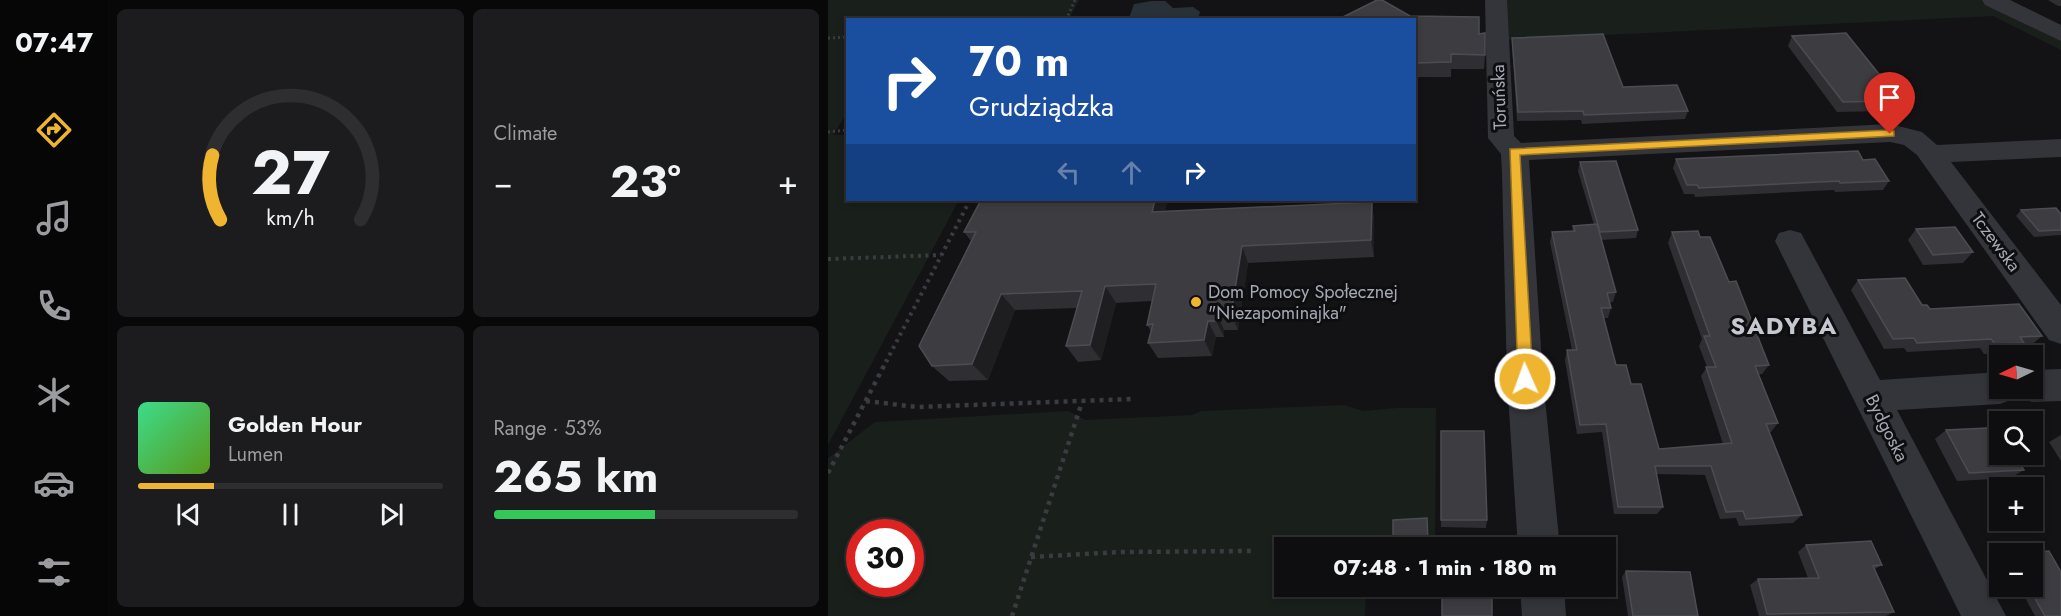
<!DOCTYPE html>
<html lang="en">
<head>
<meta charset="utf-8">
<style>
	:root { --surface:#0e0e10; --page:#1c1c1e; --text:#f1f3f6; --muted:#9b9c9f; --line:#2e2e30; --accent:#f0b530 }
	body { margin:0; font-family:Jost,sans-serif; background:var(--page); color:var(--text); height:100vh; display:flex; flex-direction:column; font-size:22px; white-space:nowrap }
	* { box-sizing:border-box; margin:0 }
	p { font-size:20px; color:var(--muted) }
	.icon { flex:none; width:33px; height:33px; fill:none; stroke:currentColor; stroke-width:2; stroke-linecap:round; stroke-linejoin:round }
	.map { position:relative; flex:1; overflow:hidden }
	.drawer { display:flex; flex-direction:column; gap:9px; padding:9px; background:#080809; width:720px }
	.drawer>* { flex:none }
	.banner { position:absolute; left:18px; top:18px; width:570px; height:183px; border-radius:0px; box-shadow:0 3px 9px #0003,0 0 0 2px var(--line); background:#1a4fa0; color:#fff; overflow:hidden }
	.needle { width:39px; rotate:265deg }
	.buttons { position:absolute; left:1161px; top:345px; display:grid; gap:12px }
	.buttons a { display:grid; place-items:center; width:54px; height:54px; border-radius:0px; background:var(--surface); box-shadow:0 3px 9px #0003,0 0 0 2px var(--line); font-size:30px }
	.speed { position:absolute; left:18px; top:519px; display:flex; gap:12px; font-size:30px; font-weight:700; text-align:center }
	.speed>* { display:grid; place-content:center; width:78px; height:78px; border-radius:50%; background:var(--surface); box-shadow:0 3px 9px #0003,0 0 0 2px var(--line); line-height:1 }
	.speed .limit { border:9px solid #d22; background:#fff; color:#111 }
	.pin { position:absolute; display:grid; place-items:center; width:51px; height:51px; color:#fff; margin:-62px -26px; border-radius:50% 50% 50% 0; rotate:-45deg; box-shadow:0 0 6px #0007 }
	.pin .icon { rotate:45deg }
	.me { position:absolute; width:66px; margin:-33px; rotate:358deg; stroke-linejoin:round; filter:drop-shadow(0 0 4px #0008) }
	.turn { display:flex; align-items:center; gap:21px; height:126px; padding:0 24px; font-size:27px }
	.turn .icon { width:78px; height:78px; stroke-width:2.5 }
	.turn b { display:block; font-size:42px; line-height:51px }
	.lanes { display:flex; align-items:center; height:57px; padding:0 24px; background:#0003; justify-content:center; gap:30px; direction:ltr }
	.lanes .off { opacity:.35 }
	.big { font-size:45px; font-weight:700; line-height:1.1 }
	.drawer .widget { flex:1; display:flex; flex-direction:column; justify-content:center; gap:9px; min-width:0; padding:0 21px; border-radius:9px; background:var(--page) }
	.drawer .dial { align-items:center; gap:0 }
	.dial svg { height:156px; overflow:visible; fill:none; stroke:var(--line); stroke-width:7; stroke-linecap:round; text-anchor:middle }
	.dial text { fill:var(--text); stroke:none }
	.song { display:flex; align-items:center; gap:18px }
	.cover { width:72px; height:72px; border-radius:9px; background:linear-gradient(135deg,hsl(150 70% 55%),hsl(90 70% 35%)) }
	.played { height:6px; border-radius:3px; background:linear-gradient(90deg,var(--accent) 25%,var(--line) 25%) }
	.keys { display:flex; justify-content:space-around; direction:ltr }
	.heat { display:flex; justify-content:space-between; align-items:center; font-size:33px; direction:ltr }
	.charge { height:9px; border-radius:4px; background:linear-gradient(90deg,#34c759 53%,var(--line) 0) }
	.drawer .tiles { flex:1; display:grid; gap:9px; grid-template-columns:repeat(2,1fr) }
	.trip { position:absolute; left:446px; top:537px; width:342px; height:60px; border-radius:0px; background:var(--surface); box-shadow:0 3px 9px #0003,0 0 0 2px var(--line); font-weight:700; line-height:60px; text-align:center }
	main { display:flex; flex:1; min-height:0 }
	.dock { display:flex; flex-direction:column; width:108px; justify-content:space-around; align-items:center; background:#060606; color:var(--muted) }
	.dock .icon { width:42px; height:42px }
	.dock .selected { color:var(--accent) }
	.dock b { font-size:27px; color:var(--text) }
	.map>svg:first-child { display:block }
	.green { fill:#191f1a; fill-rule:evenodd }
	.water { fill:#293138 }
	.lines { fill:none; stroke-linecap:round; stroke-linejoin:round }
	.path-far2 { stroke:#3a3c41; stroke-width:3; stroke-dasharray:2 3; stroke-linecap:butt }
	.path-far1 { stroke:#3a3c41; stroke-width:4; stroke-dasharray:3 4.5; stroke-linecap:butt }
	.path { stroke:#3a3c41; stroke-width:4.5; stroke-dasharray:4 5; stroke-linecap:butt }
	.minor { fill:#34353a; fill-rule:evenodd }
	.wall { fill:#2f2f33 }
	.shaded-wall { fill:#1e1e21 }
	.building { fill:#3c3c41; stroke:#4c4d53; stroke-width:1.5 }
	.route { fill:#f0b530; stroke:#9c761f; stroke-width:1.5 }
	.poi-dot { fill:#f0b530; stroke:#0e0e10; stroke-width:2 }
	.labels { text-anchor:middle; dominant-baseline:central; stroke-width:6; stroke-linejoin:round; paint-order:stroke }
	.street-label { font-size:18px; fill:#a5a9b5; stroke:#0e0e10 }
	.poi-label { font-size:18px; fill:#a5a9b5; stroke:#0e0e10; text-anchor:start }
	.district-label { font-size:24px; font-weight:bold; letter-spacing:1.5px; fill:#c6c8d1; stroke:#0e0e10 }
</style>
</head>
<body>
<main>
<nav class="dock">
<b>07:47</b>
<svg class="icon selected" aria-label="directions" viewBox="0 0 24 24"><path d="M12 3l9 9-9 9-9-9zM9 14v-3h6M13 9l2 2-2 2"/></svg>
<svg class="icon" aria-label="music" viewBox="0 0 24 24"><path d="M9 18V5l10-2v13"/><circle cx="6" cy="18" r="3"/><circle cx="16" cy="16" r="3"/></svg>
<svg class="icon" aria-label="phone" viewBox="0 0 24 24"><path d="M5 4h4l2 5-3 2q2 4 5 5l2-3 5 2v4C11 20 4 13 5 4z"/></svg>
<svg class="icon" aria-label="climate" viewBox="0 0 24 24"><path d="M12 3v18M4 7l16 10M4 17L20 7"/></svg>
<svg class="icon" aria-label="car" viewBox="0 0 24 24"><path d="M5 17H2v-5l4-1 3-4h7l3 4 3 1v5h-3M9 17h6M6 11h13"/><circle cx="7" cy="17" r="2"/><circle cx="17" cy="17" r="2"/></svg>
<svg class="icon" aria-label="filters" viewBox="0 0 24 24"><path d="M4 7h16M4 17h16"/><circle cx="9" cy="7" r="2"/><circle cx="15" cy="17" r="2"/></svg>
</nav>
<section class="drawer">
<div class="tiles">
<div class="widget dial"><svg viewBox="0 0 100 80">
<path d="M14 69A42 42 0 1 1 86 69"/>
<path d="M14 69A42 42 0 0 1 10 36" stroke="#f0b530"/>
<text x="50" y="56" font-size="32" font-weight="700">27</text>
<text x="50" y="72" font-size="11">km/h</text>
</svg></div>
<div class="widget"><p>Climate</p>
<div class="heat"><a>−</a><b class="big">23°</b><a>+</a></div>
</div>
<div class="widget">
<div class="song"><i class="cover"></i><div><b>Golden Hour</b><p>Lumen</p></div></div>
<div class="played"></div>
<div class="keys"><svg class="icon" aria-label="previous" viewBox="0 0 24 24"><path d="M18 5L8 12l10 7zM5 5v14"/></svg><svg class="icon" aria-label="pause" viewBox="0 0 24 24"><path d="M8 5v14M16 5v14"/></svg><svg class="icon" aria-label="next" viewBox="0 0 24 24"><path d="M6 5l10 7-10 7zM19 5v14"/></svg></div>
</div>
<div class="widget"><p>Range · 53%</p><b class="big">265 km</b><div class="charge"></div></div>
</div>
</section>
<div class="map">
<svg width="1233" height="616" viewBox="0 0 1233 616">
	<rect width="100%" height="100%" fill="#131315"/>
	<g class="green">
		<path d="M0,0H251L241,19L20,20L19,113L5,135H19L20,200H131L0,445Z"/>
		<path d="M678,0H1153L1233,40V50L1165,16L678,40Z"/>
		<path d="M516,405L535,411L568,408H608L607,547L456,548V586L538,587L537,616H0V458L47,422L240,411L257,420L364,415L373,411ZM32,532H82V584H32Z"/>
	</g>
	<path class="water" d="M324,1H337L345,8L365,7L372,12L370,19H328L320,16L308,19L301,18L306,4Z"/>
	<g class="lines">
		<g class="path-far2">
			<path d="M238,20L247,0"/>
			<path d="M0,38L20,37"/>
			<path d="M0,132L20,130"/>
		</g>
		<g class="path-far1">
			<path d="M0,259L113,255"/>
			<path d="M58,362L142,200"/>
		</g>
		<g class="path">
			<path d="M38,401L89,407L304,399"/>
			<path d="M0,473L59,360"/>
			<path d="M203,557L293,552L426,551"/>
			<path d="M184,616L254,402"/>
		</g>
		<g class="minor">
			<path d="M657,0H679L686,136L693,143L1062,124L1094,132L1109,145L1233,139V157L1123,162L1233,305V344L1221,340L1089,155L1076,145L1062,142L701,160L715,379L732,548H690L679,379L674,172L673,154L660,138Z"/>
			<path d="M1154,0H1182L1233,25V41L1157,5Z"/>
			<path d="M962,230L973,233L1052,380L1172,372V388H1204V370L1233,369V401L1204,402L1191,397L1188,391L1185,399L1172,404L1069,410L1178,616H1133L947,241L951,233Z"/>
			<path d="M692,586H736L738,616H694Z"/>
		</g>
	</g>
	<g class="wall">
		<path d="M1220,0H1233V6H1230Z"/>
		<path d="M582,16L651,34L657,55L656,69H623V77H586V20Z"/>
		<path d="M964,36L1061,101L1055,111L1009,112L960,46Z"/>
		<path d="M684,38L795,87L860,111L857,119L754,124L753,120L689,121L684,46Z"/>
		<path d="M848,159L1035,160L1061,181L1055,190L1007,192L1006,190L867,197L866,194H856L845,168Z"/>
		<path d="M752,162L810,230L808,238L773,240L788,292L785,302H782L783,308L780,318H776L788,365L803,384L831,449L895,444L873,376L879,367L871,346L874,339L840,243L844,232L872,237L901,282L941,365L934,374H931L950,423L943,432H941L974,515L965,523L911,526L908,518L892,519L877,475L828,474L835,507L829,514H786L774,432L749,434L737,360L739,350H744L722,242L724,232L744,231L745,226L766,225L750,171Z"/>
		<path d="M544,202L546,220V257L420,263L410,330H396V337H388L384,356L330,358L320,343L323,331L319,325L324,301L288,303L273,360L250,362L238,346L249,308L187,310L160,380L121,381L104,366L143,241L136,232L337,211Z"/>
		<path d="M1193,210L1233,214V235L1206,237L1188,216Z"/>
		<path d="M1088,229L1145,252L1135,263L1095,265L1080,240Z"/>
		<path d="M1030,280L1102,309L1214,336L1203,345L1193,346L1185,353L1156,354L1152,348L1079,352L1076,348L1056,349L1023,290Z"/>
		<path d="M1118,430L1172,447L1196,470L1182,478L1129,481L1107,439Z"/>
		<path d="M613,431L659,520L658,528L613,527Z"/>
		<path d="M1233,435V461L1221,442Z"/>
		<path d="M599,518L600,546L565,548V544Z"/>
		<path d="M978,545L1054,565L1047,569L1066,612L1058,616H931L922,585L930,579L980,578L970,552Z"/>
		<path d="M798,571L870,616H800L794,577Z"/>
		<path d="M1191,586H1204L1233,616H1207Z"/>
	</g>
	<g class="shaded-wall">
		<path d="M327,200H340L332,229L324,212Z"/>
		<path d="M544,202L546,220V257L543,240Z"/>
		<path d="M414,246L420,263L410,330L403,314Z"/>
		<path d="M277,286L288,303L273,360L262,345Z"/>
		<path d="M173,294L187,310L160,380L144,364Z"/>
		<path d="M389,314L396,330V337L388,321Z"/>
		<path d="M380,321L388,337L384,356L376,340Z"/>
	</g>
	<g class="building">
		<path d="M549,0H554L582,16L651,17V34L657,33V55L623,54V62L586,63V20H509Z"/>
		<path d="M1018,33L1051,74H1059L1061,101L1015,102L964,36Z"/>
		<path d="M775,34L795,87L849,85L860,111L756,115L755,111L690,112L684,38Z"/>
		<path d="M1030,151L1035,160L1047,159L1061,181L1012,183L1011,181L871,188L869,185H859L848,159Z"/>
		<path d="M788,161L810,230L772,232L752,162Z"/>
		<path d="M153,200H327L324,212L544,202L543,240L414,246L403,314H389L388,321H380L376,340L320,343L325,324L319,325L328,284L277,286L262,345L238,346L254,291L173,294L144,364L104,366L91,346L148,232H136Z"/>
		<path d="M1228,208L1233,214V230L1211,231L1193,210Z"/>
		<path d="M769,224L788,292L779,293L783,308H773L788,365H798L803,384H813L831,449L904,443L878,367H888L876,336H882L844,232L870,231L872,237H882L901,282L908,281L941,365L927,366L950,423L938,424L974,515L918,519L915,511L898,512L883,466H827L835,507H790L778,424L752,425L739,350H749L724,232L747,231L745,226Z"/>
		<path d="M1127,227L1145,252L1105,255L1088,229Z"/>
		<path d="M1077,278L1094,305H1099L1102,309L1191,304L1214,336L1192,337L1196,343L1167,344L1163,339L1089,343L1086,338L1065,339L1030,280Z"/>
		<path d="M1160,428L1172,447V454H1186L1196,470L1141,473L1118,430Z"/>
		<path d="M613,431H656L659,520H613Z"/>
		<path d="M599,518L600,543L565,544V520Z"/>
		<path d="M1043,541L1054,565L1045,566L1066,612L939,614L930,579L991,578L978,545Z"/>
		<path d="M1221,551L1233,572V616H1217L1200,586H1204V554H1192Z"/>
		<path d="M798,571L862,572L870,616H805Z"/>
		<rect x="614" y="586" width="50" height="30"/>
	</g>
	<path class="route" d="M1062,130L1066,131V136L692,155L705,379L702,384L697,386L692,384L690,379L682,149Z"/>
	<circle class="poi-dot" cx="368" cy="302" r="6"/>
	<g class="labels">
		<g class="street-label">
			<text transform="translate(671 97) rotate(-92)">Toruńska</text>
			<text transform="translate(1168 242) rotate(53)">Tczewska</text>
			<text transform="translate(1059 428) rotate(63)">Bydgoska</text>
		</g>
		<g class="poi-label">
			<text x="380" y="292">Dom Pomocy Społecznej<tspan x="380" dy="21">"Niezapominajka"</tspan></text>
		</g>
		<g class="district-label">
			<text x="956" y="325">SADYBA</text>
		</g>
	</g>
</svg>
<div class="buttons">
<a><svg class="needle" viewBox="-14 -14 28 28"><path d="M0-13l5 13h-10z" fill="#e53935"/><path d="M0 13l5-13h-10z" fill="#9b9c9f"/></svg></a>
<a><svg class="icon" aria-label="search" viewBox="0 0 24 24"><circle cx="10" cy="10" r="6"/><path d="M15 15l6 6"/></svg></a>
<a>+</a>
<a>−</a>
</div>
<div class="speed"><div class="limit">30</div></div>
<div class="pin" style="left:1062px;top:134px;background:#d93025"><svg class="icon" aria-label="arrive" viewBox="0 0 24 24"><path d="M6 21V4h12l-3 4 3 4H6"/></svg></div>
<svg class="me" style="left:697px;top:379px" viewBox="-20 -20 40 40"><circle r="17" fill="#f0b530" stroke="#fff" stroke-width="3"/><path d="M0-11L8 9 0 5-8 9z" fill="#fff"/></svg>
<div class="trip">07:48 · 1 min · 180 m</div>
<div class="banner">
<div class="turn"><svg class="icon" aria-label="right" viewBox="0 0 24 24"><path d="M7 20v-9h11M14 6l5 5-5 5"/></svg><div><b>70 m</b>Grudziądzka</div></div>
<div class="lanes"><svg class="icon off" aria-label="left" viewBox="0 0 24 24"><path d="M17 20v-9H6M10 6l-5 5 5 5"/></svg><svg class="icon off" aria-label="ahead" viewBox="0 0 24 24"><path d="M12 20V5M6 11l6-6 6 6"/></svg><svg class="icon" aria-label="right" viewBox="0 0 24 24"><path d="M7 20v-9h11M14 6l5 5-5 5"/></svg></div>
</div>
</div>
</main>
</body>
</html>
